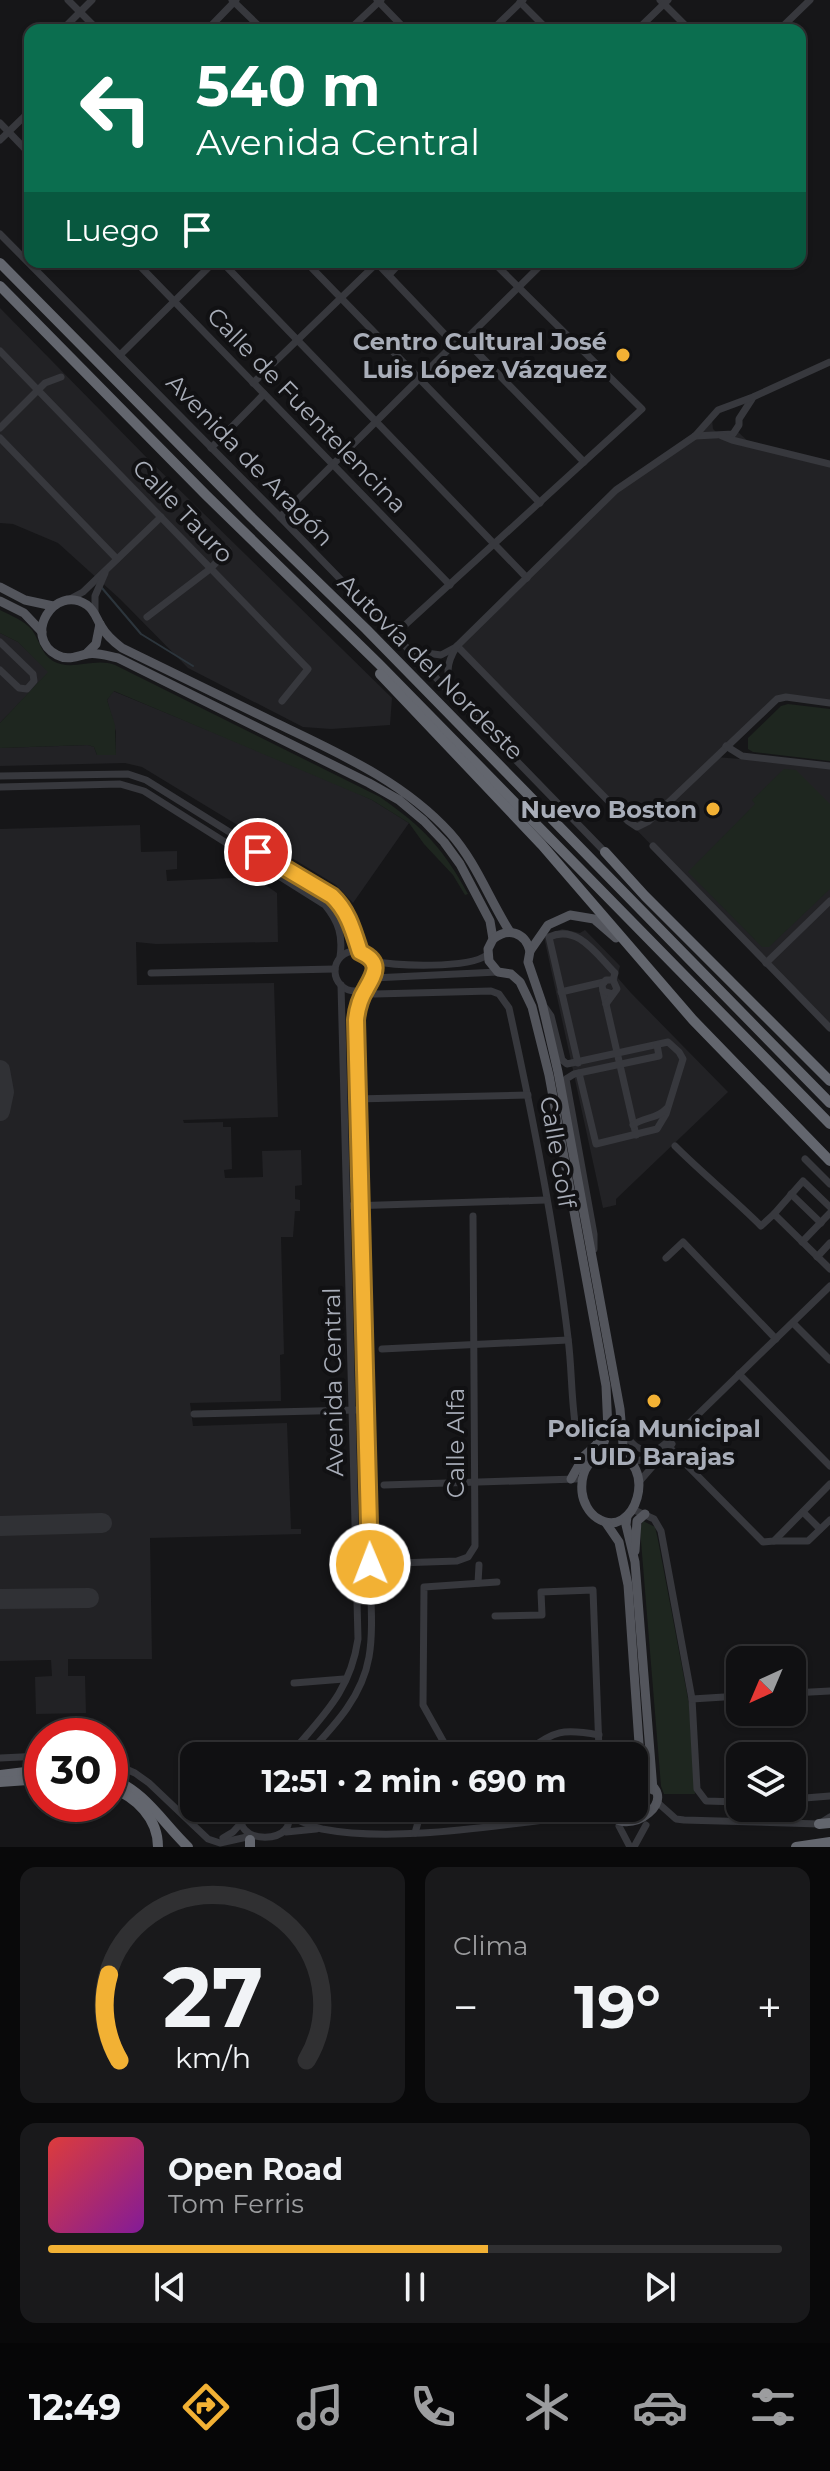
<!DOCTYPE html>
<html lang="es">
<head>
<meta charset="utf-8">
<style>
	:root { --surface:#101012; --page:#19191b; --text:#f1f3f6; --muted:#9c9d9f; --line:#303032; --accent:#f2b134 }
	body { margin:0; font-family:Montserrat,sans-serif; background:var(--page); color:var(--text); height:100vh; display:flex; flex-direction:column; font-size:30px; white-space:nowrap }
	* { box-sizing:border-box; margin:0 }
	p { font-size:26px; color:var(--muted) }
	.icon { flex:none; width:44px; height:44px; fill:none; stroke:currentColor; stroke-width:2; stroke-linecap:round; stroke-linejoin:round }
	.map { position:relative; height:1847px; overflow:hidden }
	.sheet { display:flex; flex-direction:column; gap:20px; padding:20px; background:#09090a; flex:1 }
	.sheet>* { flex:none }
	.top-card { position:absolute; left:24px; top:24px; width:782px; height:244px; border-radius:16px; box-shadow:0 2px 6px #0004,0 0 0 2px var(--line); background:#0b6e4f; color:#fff; overflow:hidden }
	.needle { width:52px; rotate:224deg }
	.controls { position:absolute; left:726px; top:1646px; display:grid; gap:16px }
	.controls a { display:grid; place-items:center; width:80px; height:80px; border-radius:16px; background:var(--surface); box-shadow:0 2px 6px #0004,0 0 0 2px var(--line); font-size:40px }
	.speed { position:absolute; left:24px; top:1718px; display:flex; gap:16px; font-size:40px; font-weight:700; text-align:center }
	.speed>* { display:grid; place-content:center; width:104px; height:104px; border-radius:50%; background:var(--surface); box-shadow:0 2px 6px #0004,0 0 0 2px var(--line); line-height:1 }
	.speed .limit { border:12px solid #d22; background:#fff; color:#111 }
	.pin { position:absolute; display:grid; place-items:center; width:68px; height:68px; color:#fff; margin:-34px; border:4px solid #fff; border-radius:50%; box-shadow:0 2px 8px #0007 }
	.me { position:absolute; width:88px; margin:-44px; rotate:359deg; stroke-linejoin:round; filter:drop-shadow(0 0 6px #0008) }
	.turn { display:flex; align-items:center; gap:28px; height:168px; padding:0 40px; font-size:36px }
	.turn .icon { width:104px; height:104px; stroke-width:2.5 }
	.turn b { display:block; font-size:56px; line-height:68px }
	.then { display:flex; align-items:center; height:76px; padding:0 40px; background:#0003; gap:16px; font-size:30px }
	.big { font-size:60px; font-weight:700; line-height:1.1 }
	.sheet .widget { flex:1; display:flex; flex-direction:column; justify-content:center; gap:12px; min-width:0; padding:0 28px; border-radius:16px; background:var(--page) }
	.sheet .dial { align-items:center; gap:0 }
	.dial svg { height:208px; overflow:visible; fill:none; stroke:var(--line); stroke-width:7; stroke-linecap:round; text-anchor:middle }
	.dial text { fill:var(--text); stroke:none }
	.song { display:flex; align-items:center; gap:24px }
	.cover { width:96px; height:96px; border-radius:12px; background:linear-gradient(135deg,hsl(0 70% 55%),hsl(290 70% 35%)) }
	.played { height:8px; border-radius:4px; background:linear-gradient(90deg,var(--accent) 60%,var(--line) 60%) }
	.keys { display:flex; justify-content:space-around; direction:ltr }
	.heat { display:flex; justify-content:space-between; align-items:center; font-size:44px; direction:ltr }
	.sheet .tiles { flex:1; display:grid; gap:20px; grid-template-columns:1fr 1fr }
	.widget:last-child { grid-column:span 2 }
	.trip { position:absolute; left:180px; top:1742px; width:468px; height:80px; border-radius:16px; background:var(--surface); box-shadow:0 2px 6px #0004,0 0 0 2px var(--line); font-weight:700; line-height:80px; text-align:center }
	.menu { display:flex; height:128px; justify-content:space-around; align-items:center; background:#060607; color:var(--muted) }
	.menu .icon { width:56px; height:56px }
	.menu .selected { color:var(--accent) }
	.menu b { font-size:36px; color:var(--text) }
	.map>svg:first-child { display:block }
	.built { fill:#222225 }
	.green { fill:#1e261f }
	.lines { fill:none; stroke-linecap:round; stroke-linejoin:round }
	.stream { stroke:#2c353c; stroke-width:2 }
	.taxiway { stroke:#303135; stroke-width:20 }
	.minor { stroke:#37383d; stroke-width:7 }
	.major { stroke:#53555c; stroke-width:9 }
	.highway { stroke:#63666e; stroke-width:10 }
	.route-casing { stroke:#9d7322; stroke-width:20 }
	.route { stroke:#f2b134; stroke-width:14 }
	.poi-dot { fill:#f2b134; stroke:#111113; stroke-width:3 }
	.labels { text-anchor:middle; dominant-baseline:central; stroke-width:8; stroke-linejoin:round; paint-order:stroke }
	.poi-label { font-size:24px; font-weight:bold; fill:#a8adb8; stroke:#111113; text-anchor:end }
	.street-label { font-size:24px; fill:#a8adb8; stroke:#111113 }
</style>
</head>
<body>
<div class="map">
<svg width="830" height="1847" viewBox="0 0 830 1847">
	<rect width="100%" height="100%" fill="#161618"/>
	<g class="built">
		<path d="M0,308L151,462L392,698L390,725L331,729L303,727L188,668L120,599L58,543L13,524L0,523Z"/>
		<path d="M712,419L713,429L717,433L736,430L753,446L830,464V703L777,699L715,757L830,766V1028L457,646L616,490L695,436Z"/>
		<path d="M0,633L18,642L49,672L0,723Z"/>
		<path d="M113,691L336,783L372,800L409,823L353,903L336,885L142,767L125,763L0,766V748L88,745L94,747L97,755L116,754V732L107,700Z"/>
		<path d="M140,825L141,852L177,851V869L166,870L167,881L254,877L277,893L278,942L156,944L136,942L137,985L274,983L278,1117L183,1120L184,1123L223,1122V1127H231L232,1169L224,1170L225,1178L263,1177L262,1151L301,1150L302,1185L295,1186V1199L300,1200V1211H295L293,1237H281L284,1354L280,1355L281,1401L190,1403L193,1426L287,1423L291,1529H301V1534L150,1538L152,1659H68V1676H85L86,1713L36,1714L35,1677L52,1676L51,1660L0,1661V829Z"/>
		<path d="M562,929L580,933L585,930L620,966L617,977L631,993L728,1092L616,1199V1205L603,1208L544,937Z"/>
	</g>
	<g class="green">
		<path d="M0,610C10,615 25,621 32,630C40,641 41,654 53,661C72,672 94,657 115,665L380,797C423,827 443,848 468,894L465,895L453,875L424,844L409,823L372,800L114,691L107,700L115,725L116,755H97L94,747L88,745L0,748V723L48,672L18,642L0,633Z"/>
		<path d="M788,704L830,709V761L753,752L748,749V738L781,706Z"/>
		<path d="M784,769L796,770L830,804V889L769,947H762L688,872L755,804L752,800Z"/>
		<path d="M643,1521L655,1527L658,1540L689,1704L695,1794H664L661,1786L640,1529Z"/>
	</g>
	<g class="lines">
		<path class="stream" d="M102,588L141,634L193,666"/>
		<g class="taxiway">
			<path d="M0,1070L4,1092L0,1111"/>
			<path d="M0,1526L102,1523"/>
			<path d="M0,1599L89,1598"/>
		</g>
		<g class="minor">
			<path d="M68,0L98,30"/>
			<path d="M232,0L263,30"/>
			<path d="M377,0L406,30"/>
			<path d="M660,0L690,30"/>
			<path d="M520,2L548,30"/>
			<path d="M62,30L92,0"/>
			<path d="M207,30L236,0"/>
			<path d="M349,30L381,0"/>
			<path d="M492,30L523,0"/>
			<path d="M637,30L668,0"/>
			<path d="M779,30L810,0"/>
			<path d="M0,123L30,154"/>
			<path d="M0,140L30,111"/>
			<path d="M0,234L280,517L605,852"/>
			<path d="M136,262L450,585"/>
			<path d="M222,262L527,578"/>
			<path d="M306,262L540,503"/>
			<path d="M376,262L454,344"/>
			<path d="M389,275L401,262"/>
			<path d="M465,340L544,262"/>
			<path d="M0,351L308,669L282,701"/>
			<path d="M120,355L214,262"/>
			<path d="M253,383L377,263"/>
			<path d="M0,428L45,383L61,377"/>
			<path d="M695,436L733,434L739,425V419L752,399"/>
			<path d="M722,436L732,440L830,464"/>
			<path d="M0,438L117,559"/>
			<path d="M211,448L264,394"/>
			<path d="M280,517L454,344L465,340L584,462"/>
			<path d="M68,600L83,592L161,517"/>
			<path d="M95,614V596L105,573"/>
			<path d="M147,617L210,569L228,550"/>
			<path d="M393,636L642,409L493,262"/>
			<path d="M0,642L33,674L34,681L27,689L19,688L0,670"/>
			<path d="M457,646L628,821L637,827L649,821L777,699L786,697L830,703"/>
			<path d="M411,651L441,655L456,647"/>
			<path d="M454,696C446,675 445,665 457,646L616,490L695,436L718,410L753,397L830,362"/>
			<path d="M726,746L742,756L830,766"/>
			<path d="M0,776L128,774L146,780L332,896L346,912L360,952"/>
			<path d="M0,787L120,784L144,791L325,905C339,922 343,936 340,957"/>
			<path d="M653,846L830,1028"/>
			<circle cx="355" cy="971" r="20"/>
			<path d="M372,961C396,966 468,969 487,955"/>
			<path d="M766,963L830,901"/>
			<path d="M151,973L335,969"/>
			<path d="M373,978L498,972"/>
			<path d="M603,991L636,1135"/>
			<path d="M363,992L375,994L491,991L499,994L509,1008C533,1117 555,1228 568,1338C572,1369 571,1399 576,1430"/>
			<path d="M561,992L604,982"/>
			<path d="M606,1004L617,989L613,980H606L602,985L603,991L613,994"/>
			<path d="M544,1006L551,1016L562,1060L567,1064L668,1042L679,1052L683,1059L666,1114L657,1129L596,1144L579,1073"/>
			<path d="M578,1063L549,937C578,924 596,954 615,973L613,980"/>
			<path d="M355,1099L528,1095"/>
			<path d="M633,1125C643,1117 657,1119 666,1109"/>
			<path d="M675,1146C703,1174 733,1198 761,1226L774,1214L830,1269"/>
			<path d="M805,1159L830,1184"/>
			<path d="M791,1194L821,1223"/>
			<path d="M348,1206L546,1200"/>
			<path d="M774,1214L803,1181L830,1207"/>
			<path d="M802,1242L830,1213"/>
			<path d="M594,1249V1234L566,1079L574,1074L659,1056L657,1045"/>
			<path d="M817,1257L830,1243"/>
			<path d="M666,1258L683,1242L776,1339"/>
			<path d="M793,1323L830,1360"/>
			<path d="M382,1349L568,1340"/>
			<path d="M739,1374L830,1466"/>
			<path d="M194,1414L356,1410"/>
			<path d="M623,1432C632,1444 638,1452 654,1450"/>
			<path d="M669,1447L763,1542L774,1541L830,1484"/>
			<path d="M631,1462L646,1459L680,1432L830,1286"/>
			<path d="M639,1482L672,1444"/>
			<path d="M384,1485L576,1479"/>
			<path d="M632,1509L654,1519L661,1531L692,1699L697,1789L706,1801L740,1802"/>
			<path d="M803,1512L820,1529"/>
			<path d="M774,1541H808L830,1520"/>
			<path d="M368,1564L457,1561L468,1557L475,1546L473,1216"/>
			<path d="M478,1583L479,1565"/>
			<path d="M495,1616L542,1615L541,1592L593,1590L599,1750L574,1756"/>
			<path d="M294,1683L344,1679"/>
			<path d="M792,1693L830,1691"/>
			<path d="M692,1699L740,1696"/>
			<path d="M289,1756C322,1716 350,1693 358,1639L341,985"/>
			<path d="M306,1756C333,1727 362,1698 369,1657C374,1628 370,1594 370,1564L356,1020L366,987"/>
			<path d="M444,1756L447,1748L423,1705L424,1587L497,1582"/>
			<path d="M519,1756C554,1733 556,1727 599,1735"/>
			<path d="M0,1758L42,1756"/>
			<path d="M110,1762L135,1773L149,1783L208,1839L220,1843L247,1837"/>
			<path d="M792,1799L830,1796"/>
			<path d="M657,1802L676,1819L684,1820L819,1824L830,1817"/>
			<path d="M246,1808C221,1847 309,1847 284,1808"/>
			<path d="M287,1815C298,1820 310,1826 322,1829C400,1844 507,1823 587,1815L610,1819"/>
			<path d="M619,1826L630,1847"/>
			<path d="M286,1832L316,1829"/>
			<path d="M415,1833L422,1808"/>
			<path d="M223,1838L233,1832L242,1822"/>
			<path d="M634,1847L646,1825"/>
		</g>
		<g class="major">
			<path d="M0,587L25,600L53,606"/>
			<path d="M0,601L24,613L42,632"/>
			<path d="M86,654L96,644L100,624"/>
			<path d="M510,932C489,899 476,862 450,833C403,781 338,753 276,723C225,698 173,673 122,648C114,642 106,635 101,626C96,618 95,611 87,605C54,583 22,637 57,655C68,661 76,656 87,654C97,652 108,656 118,658L369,783L399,800L424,821L444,842L460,864L490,921L493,939L488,949L489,961L498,972L511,974L520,982L532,1007L549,1075L606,1386L608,1430L600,1454"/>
			<path d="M616,938L594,919L570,915L548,925L530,951L528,962L542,1003L558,1072L620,1409L624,1456"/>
			<path d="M493,939C508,927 525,932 530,951"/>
			<path d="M612,1452C661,1461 635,1543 597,1518C589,1513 583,1502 582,1492C580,1470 591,1455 612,1452Z"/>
			<path d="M571,1479L584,1456L597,1444L601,1429"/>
			<path d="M627,1516L626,1525L635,1562L653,1790"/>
			<path d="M606,1523L619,1542L628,1585L640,1758L634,1769"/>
			<path d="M635,1551L637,1521L645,1514"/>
			<path d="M606,1808C623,1847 694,1792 634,1778"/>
		</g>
		<g class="highway">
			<path d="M0,263L250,516L366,629L830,1103"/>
			<path d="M0,286L206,495L379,664L830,1124"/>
			<path d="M380,674L542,845L693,1020L830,1161"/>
			<path d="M605,852L645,896L830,1081"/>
			<path d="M0,1775L42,1770"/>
			<path d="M110,1778C145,1791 162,1822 188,1847"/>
			<path d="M0,1782L42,1779"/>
			<path d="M110,1787C136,1797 158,1818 158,1847"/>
			<path d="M819,1824L830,1823"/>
			<path d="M250,1847V1840"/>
			<path d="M796,1847L830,1842"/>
		</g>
	</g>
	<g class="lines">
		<g class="route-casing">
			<path id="route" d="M258,852L332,896C348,911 353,930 360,952C382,962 375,973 366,989C361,997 357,1010 356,1020L370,1564"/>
		</g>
		<use href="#route" class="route"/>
	</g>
	<g class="poi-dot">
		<circle cx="623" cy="355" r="8"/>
		<circle cx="713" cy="809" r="8"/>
		<circle cx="654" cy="1401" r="8"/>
	</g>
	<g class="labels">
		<g class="poi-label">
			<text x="607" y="341">Centro Cultural José<tspan x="607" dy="28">Luis López Vázquez</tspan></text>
			<text x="697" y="809">Nuevo Boston</text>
			<text x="654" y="1428" text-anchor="middle">Policía Municipal<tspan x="654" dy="28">- UID Barajas</tspan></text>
		</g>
		<g class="street-label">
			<text transform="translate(307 410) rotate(46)">Calle de Fuentelencina</text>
			<text transform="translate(250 460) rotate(46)">Avenida de Aragón</text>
			<text transform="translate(183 511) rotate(46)">Calle Tauro</text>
			<text transform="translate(431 667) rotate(45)">Autovía del Nordeste</text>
			<text transform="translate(558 1152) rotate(80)">Calle Golf</text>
			<text transform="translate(333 1382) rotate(-91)">Avenida Central</text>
			<text transform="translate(455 1443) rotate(-90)">Calle Alfa</text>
		</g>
	</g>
</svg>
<div class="controls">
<a><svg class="needle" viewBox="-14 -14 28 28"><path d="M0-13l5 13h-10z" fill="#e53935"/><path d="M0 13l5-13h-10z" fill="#9c9d9f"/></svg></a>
<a><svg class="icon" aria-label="layers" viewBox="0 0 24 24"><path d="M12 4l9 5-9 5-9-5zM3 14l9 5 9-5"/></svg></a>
</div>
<div class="speed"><div class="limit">30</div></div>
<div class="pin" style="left:258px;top:852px;background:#d93025"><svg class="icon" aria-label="arrive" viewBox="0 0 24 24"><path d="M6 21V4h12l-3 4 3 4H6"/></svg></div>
<svg class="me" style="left:370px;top:1564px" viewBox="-20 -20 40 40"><circle r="17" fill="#f2b134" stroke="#fff" stroke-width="3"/><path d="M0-11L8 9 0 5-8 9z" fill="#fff"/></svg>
<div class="trip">12:51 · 2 min · 690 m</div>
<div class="top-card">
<div class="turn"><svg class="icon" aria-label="left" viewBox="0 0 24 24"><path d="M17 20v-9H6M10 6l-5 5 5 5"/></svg><div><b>540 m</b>Avenida Central</div></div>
<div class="then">Luego<svg class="icon" aria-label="arrive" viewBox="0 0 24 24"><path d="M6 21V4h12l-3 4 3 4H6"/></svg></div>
</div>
</div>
<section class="sheet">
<div class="tiles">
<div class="widget dial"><svg viewBox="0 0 100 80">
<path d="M14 69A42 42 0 1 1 86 69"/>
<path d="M14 69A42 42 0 0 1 10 36" stroke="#f2b134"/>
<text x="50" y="56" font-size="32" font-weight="700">27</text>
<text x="50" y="72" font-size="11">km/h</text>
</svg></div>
<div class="widget"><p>Clima</p>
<div class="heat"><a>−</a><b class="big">19°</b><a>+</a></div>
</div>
<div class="widget">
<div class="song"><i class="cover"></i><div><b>Open Road</b><p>Tom Ferris</p></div></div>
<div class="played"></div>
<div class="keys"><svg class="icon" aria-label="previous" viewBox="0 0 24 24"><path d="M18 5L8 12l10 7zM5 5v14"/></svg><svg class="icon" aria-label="pause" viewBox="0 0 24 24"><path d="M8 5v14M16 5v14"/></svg><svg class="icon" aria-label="next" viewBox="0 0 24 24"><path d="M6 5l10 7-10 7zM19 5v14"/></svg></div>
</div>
</div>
</section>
<nav class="menu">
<b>12:49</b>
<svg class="icon selected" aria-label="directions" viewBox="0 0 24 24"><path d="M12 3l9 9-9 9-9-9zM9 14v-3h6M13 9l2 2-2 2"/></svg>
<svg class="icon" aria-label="music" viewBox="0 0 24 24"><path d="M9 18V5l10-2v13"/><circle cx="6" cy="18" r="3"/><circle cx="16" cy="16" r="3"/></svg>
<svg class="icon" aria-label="phone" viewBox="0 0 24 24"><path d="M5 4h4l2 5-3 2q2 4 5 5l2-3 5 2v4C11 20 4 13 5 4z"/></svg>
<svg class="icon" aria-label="climate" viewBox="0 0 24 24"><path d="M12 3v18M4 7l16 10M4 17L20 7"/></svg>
<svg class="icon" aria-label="car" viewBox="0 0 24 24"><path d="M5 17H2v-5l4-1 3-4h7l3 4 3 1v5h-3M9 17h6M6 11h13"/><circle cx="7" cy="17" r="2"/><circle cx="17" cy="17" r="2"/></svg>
<svg class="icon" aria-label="filters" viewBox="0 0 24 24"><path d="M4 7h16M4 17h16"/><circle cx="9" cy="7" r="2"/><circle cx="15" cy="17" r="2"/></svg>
</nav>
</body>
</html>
